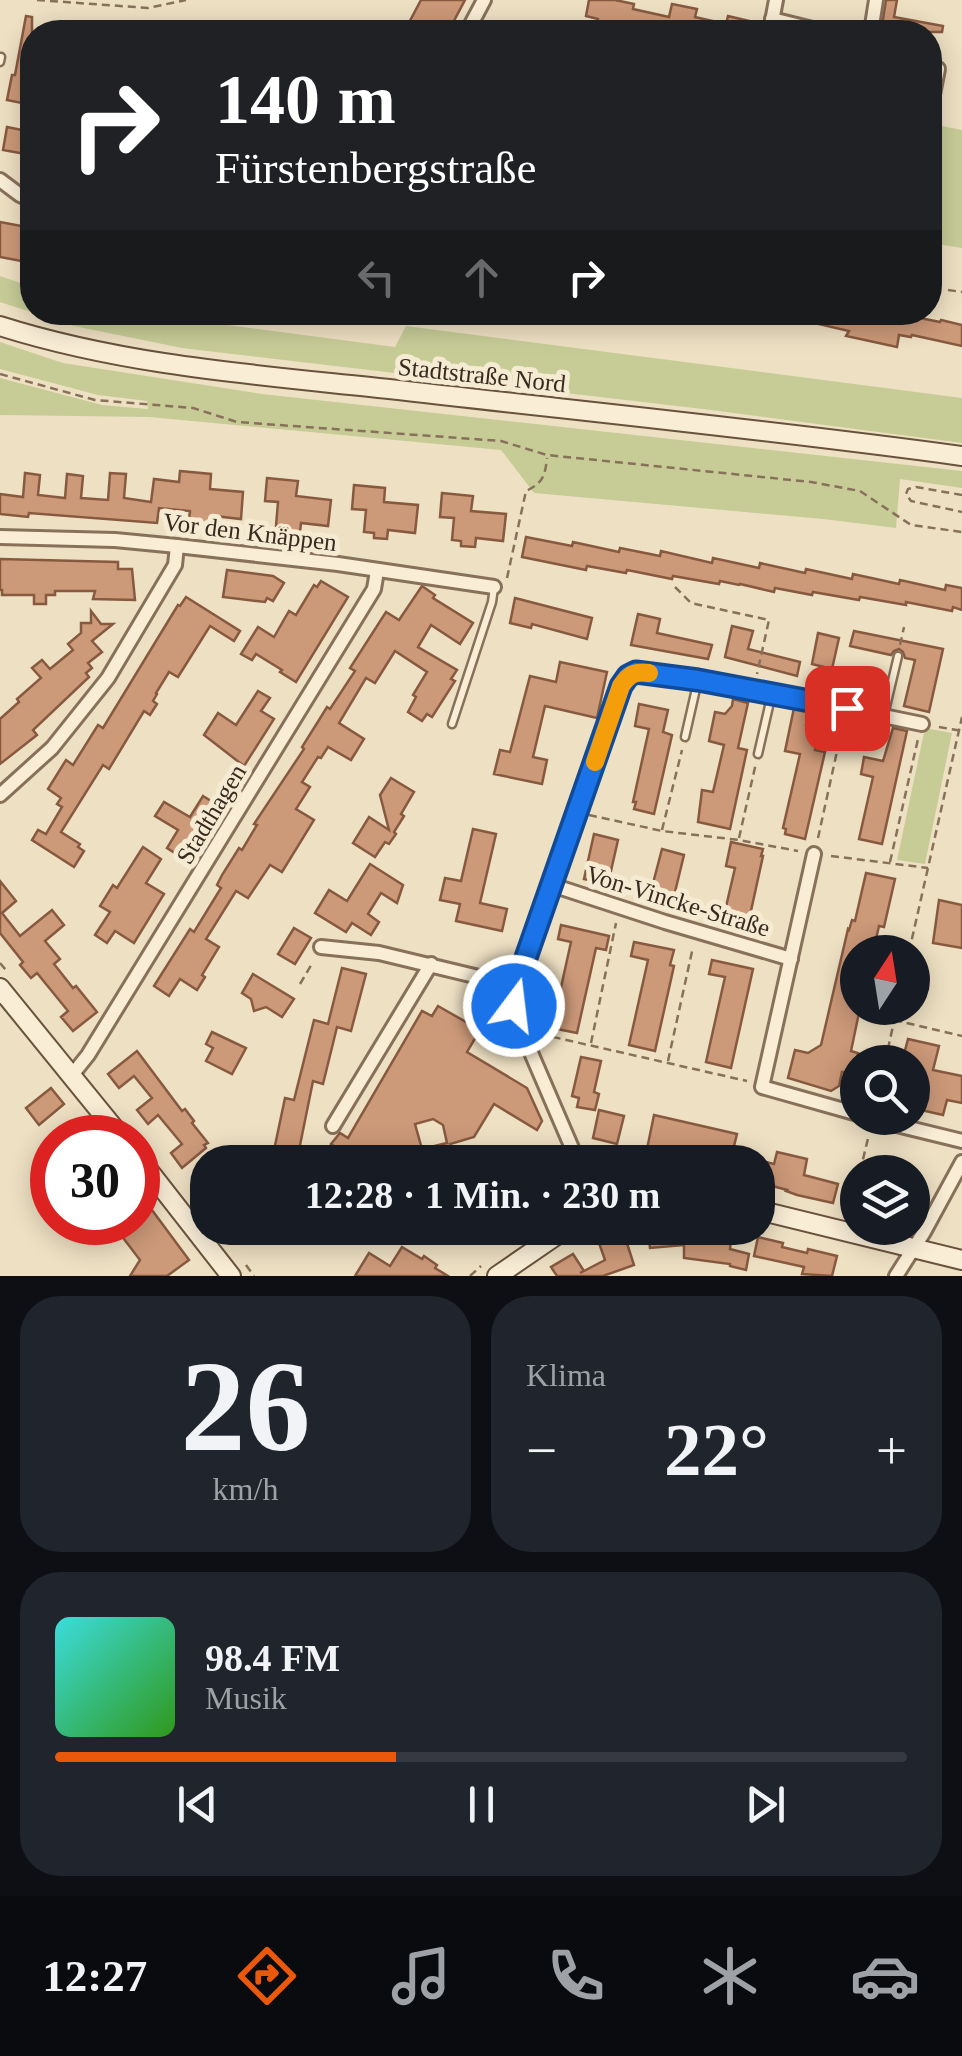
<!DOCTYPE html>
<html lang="de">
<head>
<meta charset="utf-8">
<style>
	:root { --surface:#171b24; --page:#20242c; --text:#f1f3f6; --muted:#9ea1a6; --line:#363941; --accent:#ea580c }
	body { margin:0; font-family:"Times New Roman",serif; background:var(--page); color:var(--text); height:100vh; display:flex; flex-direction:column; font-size:38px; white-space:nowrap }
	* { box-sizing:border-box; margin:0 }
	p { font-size:32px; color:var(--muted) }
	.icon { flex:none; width:55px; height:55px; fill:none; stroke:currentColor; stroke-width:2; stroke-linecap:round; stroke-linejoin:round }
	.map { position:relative; height:1276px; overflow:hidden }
	.drawer { display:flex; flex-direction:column; gap:20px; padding:20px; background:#0d0f14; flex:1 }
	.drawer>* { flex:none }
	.guide { position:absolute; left:20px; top:20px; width:922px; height:305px; border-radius:40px; box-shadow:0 5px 25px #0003; background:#202124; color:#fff; overflow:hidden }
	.needle { width:65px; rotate:12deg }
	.controls { position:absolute; left:840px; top:935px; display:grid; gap:20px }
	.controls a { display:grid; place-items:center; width:90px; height:90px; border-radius:50%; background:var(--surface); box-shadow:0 5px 25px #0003; font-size:50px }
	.speed { position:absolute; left:30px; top:1115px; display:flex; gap:20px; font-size:50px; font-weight:700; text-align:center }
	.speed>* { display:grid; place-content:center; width:130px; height:130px; border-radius:50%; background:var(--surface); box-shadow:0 5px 25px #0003; line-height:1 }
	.speed .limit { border:15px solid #d22; background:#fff; color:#111 }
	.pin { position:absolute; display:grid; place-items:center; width:85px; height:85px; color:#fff; margin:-42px; border-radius:20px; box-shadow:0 5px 15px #0006 }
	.me { position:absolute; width:110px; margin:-55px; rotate:15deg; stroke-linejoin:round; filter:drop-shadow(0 0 8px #0008) }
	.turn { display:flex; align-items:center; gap:35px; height:210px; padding:0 30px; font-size:45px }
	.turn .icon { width:130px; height:130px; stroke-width:2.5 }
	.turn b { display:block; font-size:70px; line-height:85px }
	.lanes { display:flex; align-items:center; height:95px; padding:0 30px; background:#0003; justify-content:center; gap:50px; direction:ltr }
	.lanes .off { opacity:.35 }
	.big { font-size:75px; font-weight:700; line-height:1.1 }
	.drawer .card { flex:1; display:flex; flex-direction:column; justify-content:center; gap:15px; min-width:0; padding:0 35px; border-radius:40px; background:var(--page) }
	.drawer .dial { align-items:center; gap:0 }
	.dial b { font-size:130px; line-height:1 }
	.song { display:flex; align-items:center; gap:30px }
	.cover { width:120px; height:120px; border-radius:15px; background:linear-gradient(135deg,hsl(180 70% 55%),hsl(110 70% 35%)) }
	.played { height:10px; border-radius:5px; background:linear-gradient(90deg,var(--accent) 40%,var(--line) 40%) }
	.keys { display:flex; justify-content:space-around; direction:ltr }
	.heat { display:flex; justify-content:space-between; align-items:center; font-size:55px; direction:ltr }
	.drawer .tiles { flex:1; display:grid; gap:20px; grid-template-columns:1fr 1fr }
	.card:last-child { grid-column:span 2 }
	.trip { position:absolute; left:190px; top:1145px; width:585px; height:100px; border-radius:40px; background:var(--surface); box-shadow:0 5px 25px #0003; font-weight:700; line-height:100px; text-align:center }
	.tab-bar { display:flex; height:160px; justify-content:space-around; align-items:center; background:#090b0e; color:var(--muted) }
	.tab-bar .icon { width:70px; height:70px }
	.tab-bar .on { color:var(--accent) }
	.tab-bar b { font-size:45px; color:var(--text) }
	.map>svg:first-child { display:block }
	.green { fill:#c7cc97 }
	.building { fill:#cc9979; stroke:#875a40; stroke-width:2.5; fill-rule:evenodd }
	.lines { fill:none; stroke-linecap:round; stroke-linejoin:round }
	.lane-casing { stroke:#88715a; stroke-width:11 }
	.street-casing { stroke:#88715a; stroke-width:18 }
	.secondary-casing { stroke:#69523d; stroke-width:22 }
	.path { stroke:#88715a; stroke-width:2.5; stroke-dasharray:8 5; stroke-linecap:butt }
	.lane { stroke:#f9edd6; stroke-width:6 }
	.street { stroke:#f9edd6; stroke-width:12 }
	.secondary { stroke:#f9edd6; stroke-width:18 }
	.route-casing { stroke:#114b97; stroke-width:25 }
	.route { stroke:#1a73e8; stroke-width:18 }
	.slow { stroke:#f59e0b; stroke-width:18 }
	.labels { text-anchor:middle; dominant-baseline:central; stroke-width:10; stroke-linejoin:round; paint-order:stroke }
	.street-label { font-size:25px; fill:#382a1e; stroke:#f5ead2 }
</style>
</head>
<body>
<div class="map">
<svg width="962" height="1276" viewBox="0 0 962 1276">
	<rect width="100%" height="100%" fill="#eee0c3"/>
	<g class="green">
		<path d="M937,125L962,130V248L930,243V144Z"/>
		<path d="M0,276L32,287V312L136,313L395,347L406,326L962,398V443L711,410L182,348L74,326L0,302Z"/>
		<path d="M0,342L63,363L262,394L962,471V488L900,479L896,528L823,519L534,493L501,450L149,417L0,415V378L102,405L148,409L147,401L98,395L0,369Z"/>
		<path d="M925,728L952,733L925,864L897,860Z"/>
	</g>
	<g class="building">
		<path d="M421,0H465L448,32H404Z"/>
		<path d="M589,0H615L634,4L633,9L669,17L672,4L697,9L695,17L708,20L726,24L728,16L749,21L746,32H666L629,24L628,28L598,21V19L586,16Z"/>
		<path d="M886,0H897L894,17L943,26L942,32H881Z"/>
		<path d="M26,16L32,17V105L7,100L12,75H15Z"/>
		<path d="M7,127L32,132L31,155L3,150Z"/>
		<path d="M0,222L32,228V263L0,257Z"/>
		<path d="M793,312H874L914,321L915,317L940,322L941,320L962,325V346L912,335L911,337L899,335L897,347L846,336L849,331L793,318Z"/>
		<path d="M180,471L211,474L210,489L243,492L241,519L214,516L213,526L199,525L200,520L189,519L190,511L159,508L157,523L29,513L28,517L0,514V494L23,497L25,473L40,475L38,495L65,498L67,474L83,476L81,498L108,500L110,473L126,474L124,498L151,502L154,479L179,482Z"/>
		<path d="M267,478L298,481L296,496L331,500L328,526L301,523L300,532L286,531V527L276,526L278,502L265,501Z"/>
		<path d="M354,485L385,488L384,502L418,505L415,533L388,530L387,539L374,538V533L364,532L366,510L352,509Z"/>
		<path d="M442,493L473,496L471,511L506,514L503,541L476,538L475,547L461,546V541L452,540L454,518L440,517Z"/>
		<path d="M526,537L572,546L573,542L619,552L620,548L660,556L661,551L712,563L713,558L759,568L760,563L805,573L806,569L852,579L853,574L899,584L900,580L945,590L946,585L962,588V610L953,607L952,611L906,602V605L860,597L859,600L813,592L812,595L775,588L774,592L740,584L739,585L720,581L719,584L673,576L672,579L627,570L626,573L587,566L586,570L522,557Z"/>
		<path d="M0,559L118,562V569H132L135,600L93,599L95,591H55V595H46V604H34V595H2V590H0Z"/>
		<path d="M227,570L273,576L284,583L273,601L267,598L265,602L223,597Z"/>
		<path d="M321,581L348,597L296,682L280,672L282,670L256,654L252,660L241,654L258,627L274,637L289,611L296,615L314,585L317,587Z"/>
		<path d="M422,586L435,595L433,598L473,623L460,644L431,625L418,647L457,670L451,679L455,681L432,717L427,714L422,721L408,712L416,697L413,695L427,672L395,651L375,683L366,678L339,723L364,739L351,760L328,747L321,758L318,757L302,782L310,787L296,809L314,820L282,872L270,865L248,898L236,891L206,939L219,947L202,975L205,977L197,990L180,979L169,996L154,986L190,929L194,932L221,888L217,885L222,875L239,848L242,850L257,825L254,824L304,749L302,747L319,720L327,707L330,709L355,671L350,668L386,612L399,620Z"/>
		<path d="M186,597L240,631L234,641L210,626L178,677L169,672L156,693L157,694L153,701L157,704L150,715L144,711L109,769L103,765L61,832L80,844L78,847L84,851L74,867L32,840L38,830L46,834L62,807L57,804L61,798L48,789L66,760L73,765L98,725L103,728L178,605L180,606Z"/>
		<path d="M515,598L592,618L587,639L532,624L531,628L510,623Z"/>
		<path d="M91,611L101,624H113L92,641L102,652L88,663L92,668L86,673L89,677L33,730L37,735L0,764V719L19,702L17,699L41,678L32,668L42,660L50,669L73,650L68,644L81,633V623H91Z"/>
		<path d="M638,614L660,619L657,633L712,645L708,659L631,645Z"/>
		<path d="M732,626L753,631L748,649L800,662L797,676L725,657Z"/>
		<path d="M854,631L943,649L929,712L904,706L915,660L905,658L903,652L899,649L894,651L891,655L850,646Z"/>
		<path d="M818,633L839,638L832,669L812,664Z"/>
		<path d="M560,662L607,672L597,718L545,706L533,757L547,760L542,784L494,774L500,750L510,752L530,676L556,682Z"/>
		<path d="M258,691L270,698L261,711L274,719L244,766L204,735L218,713L236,725Z"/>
		<path d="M733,699L748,703L738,748L747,750L730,829L698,822L702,790L713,792L724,745L709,741L715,712L725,714L732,706Z"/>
		<path d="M639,704L668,710L663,732L672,735L654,814L634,809L636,802H633L649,729L635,726Z"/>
		<path d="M794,708L809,711L806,725L820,728L815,750L825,752L805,839L785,834L786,829L783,828L800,754L785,751Z"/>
		<path d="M893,728L907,731L882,844L859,839L873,777L861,774L864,757L883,761Z"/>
		<path d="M391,778L414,792L401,814L404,816L394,832L396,834L389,844L385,842L375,857L353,843L369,817L389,830L380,795Z"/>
		<path d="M203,796L219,806L186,860L167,848L178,830L155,816L164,802L190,817Z"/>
		<path d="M473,829L496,834L480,903L507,909L502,931L456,921L460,904L440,900L445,878L461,881Z"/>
		<path d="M594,834L618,840L608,884L584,879Z"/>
		<path d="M731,842L763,849L761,856H763L747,929L722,924L735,868L726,866Z"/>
		<path d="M143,847L161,859L146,883L164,894L134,943L115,931L107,943L95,935L110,912L100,906L113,885L117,888Z"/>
		<path d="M662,849L684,855L674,896L651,891Z"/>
		<path d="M370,864L403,885L397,903L381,893L368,914L379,922L371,935L352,923L346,932L315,913L329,890L347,901Z"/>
		<path d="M866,873L895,879L884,927L879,926L873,952H858V1008H860L851,1051L858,1053L856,1061L852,1064L850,1073L842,1072L839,1086L831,1091L788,1078L795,1050L808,1053L821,1045L848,929L849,930L852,920L855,921Z"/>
		<path d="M0,881L16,901L2,913L20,936L52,910L64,925L45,941L60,959L54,964L73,988L76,986L97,1012L73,1031L61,1017L68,1011L37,973L31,978L20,965L23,962L0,933Z"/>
		<path d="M939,900L962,905V948L933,943Z"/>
		<path d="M561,925L609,936L606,950L596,948L577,1033L552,1028L571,942L558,939Z"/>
		<path d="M294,928L311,938L295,964L278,954Z"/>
		<path d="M634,942L674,950L670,965L674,966L655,1051L629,1045L648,960L631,956Z"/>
		<path d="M712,960L753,969L731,1068L706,1062L725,977L709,974Z"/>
		<path d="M342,968L366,974L351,1031L337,1027L323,1084L313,1081L297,1160L273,1155L285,1098L294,1100L314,1020L328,1024Z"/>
		<path d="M253,974L294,999L282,1017L266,1007L254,1011L251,999L242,993Z"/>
		<path d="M438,1006L480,1030L467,1052L527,1088L542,1121L537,1130L494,1104L474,1137L450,1144L455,1162H359L331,1144L340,1133L348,1138L422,1011L432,1016ZM433,1119L443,1125L447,1143L422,1149L415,1124Z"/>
		<path d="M212,1032L246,1048L232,1074L206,1061L213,1048L206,1044Z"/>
		<path d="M908,1039L939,1046L933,1070L962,1076V1103L947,1100L943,1115L912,1108V1062H902Z"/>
		<path d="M137,1051L182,1111L185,1109L194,1121L192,1123L208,1143L204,1145L206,1148L182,1168L171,1153L182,1144L158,1115L148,1124L137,1110L152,1098L134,1076L119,1088L108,1074Z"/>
		<path d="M581,1057L601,1061L594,1092L599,1094L595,1110L577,1107L579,1098L572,1096Z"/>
		<path d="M51,1088L64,1104L39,1125L26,1108Z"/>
		<path d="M599,1110L624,1116L617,1144L593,1138Z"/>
		<path d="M654,1115L737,1134L732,1154L720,1151L717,1162H701L647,1149Z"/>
		<path d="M777,1152L807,1159L804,1175L838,1184L833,1203L797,1195L786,1191L787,1190L758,1182V1160L774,1164Z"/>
		<path d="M149,1206L189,1260L167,1276H130L140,1260L111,1222H138V1214Z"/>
		<path d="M648,1228H674L675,1232L706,1230V1228L732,1232L730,1249L749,1254L746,1270L730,1266V1264L684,1258V1245L650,1248Z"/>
		<path d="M624,1234L634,1265L603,1276H557L551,1267L573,1254L584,1271L580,1273L605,1260L599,1243Z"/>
		<path d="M758,1237L783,1243L782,1247L807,1253L808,1249L837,1256L832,1276L802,1274L804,1267L754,1256Z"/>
		<path d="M402,1247L422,1259L424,1256L437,1265L435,1268L448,1276H355L369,1253L390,1266Z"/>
	</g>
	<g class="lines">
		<g class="lane-casing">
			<g id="lane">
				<path d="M0,62L1,57"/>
				<path d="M884,715L898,656"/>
				<path d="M452,724L492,602L494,587"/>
				<path d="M685,737L698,680"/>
				<path d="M758,754L772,693"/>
			</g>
		</g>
		<g class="street-casing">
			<g id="street">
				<path d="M772,19L825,32"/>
				<path d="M467,32L484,0"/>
				<path d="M770,32L776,0"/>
				<path d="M871,32L876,0"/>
				<path d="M930,66L938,69L930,110"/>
				<path d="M0,180L20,195L32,201"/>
				<path d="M930,287H932"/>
				<path d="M0,537L115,540L177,546L338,564L494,587"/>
				<path d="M0,795L52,748L108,678L175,565L177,546"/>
				<path d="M814,854L762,1087L858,1114"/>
				<path d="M552,885L665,922L791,959"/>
				<path d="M321,947L379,953L516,986"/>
				<path d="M72,1075L88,1055L374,589L377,571"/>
				<path d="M868,1118L962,1141"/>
				<path d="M333,1126L431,964"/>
				<path d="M578,1162L523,1034L513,1006L516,986L621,686L628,676L636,672L772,693L922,724"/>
				<path d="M896,1276L924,1232L962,1162"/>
			</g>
		</g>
		<g class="secondary-casing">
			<g id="secondary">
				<path d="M0,326C126,366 259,375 389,389C580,411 772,430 962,456"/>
				<path d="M0,988L122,1138"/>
				<path d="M138,1157L231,1276"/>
				<path d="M758,1210L962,1260"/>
				<path d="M497,1276L567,1228"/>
			</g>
		</g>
		<g class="path">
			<path d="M37,0L148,8L186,0"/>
			<path d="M948,290L962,292"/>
			<path d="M0,374L95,400L193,408L237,422L501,441L547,455L811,482L860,491L911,525L962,532"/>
			<path d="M962,495L916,487L908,489L906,494L911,501L962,512"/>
			<path d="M507,578L526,491C543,483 545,476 547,458"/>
			<path d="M675,587L691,603L769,620L757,674"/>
			<path d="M900,645L904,627"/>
			<path d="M939,727L962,731"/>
			<path d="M589,815L662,831L739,840L798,851"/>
			<path d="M662,830L682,750"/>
			<path d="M739,838L756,763"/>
			<path d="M818,838L843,724"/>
			<path d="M831,856L928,868"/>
			<path d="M890,862L918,739"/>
			<path d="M909,952L962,717"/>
			<path d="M0,963L6,970"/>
			<path d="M300,984L313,962"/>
			<path d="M894,1020L962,1036"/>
			<path d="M540,1034L747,1081"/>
			<path d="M591,1043L616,923"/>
			<path d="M668,1061L693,947"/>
			<path d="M885,1062L897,1008"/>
			<path d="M860,1172L869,1134"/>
			<path d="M851,1215L858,1184"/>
			<path d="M512,1243L530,1231"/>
			<path d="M246,1265L254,1276"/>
			<path d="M470,1276L481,1266"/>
		</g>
		<use href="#lane" class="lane"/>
		<use href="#street" class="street"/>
		<use href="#secondary" class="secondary"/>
	</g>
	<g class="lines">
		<g class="route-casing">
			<path id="route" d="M514,1006L516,986L621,686L628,676L636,672L698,680L847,708"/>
		</g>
		<use href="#route" class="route"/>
		<path class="slow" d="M595,762L621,686C629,674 635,671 649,673"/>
	</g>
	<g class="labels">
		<g class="street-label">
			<text transform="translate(482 375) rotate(6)">Stadtstraße Nord</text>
			<text transform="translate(250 532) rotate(7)">Vor den Knäppen</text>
			<text transform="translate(211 814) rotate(-59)">Stadthagen</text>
			<text transform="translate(678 901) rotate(17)">Von-Vincke-Straße</text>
		</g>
	</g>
</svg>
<div class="controls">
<a><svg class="needle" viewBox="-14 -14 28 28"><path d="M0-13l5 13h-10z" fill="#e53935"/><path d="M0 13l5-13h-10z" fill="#9ea1a6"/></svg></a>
<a><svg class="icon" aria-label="search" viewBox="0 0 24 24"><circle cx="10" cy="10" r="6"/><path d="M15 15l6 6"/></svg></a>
<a><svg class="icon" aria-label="layers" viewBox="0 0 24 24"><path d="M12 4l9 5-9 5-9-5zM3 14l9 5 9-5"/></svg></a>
</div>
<div class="speed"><div class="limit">30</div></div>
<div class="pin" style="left:847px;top:708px;background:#d93025"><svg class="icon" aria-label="arrive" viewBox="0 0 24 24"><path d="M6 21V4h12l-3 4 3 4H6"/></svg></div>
<svg class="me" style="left:514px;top:1006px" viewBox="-20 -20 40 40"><circle r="17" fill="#1a73e8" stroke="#fff" stroke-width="3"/><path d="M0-11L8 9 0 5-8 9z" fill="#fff"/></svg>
<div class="trip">12:28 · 1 Min. · 230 m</div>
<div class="guide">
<div class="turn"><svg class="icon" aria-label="right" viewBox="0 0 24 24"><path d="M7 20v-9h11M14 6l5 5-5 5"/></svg><div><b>140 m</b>Fürstenbergstraße</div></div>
<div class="lanes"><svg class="icon off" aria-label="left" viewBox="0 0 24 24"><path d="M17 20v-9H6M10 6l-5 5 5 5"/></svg><svg class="icon off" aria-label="ahead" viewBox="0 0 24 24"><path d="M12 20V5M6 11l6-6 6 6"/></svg><svg class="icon" aria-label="right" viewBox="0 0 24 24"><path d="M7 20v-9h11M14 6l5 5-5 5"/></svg></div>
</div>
</div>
<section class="drawer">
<div class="tiles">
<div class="card dial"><b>26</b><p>km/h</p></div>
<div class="card"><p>Klima</p>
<div class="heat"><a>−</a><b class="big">22°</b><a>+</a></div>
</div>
<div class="card">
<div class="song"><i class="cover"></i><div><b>98.4 FM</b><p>Musik</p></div></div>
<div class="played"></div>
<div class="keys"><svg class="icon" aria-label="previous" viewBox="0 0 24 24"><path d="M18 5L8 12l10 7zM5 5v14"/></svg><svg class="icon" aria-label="pause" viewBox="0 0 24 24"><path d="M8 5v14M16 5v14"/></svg><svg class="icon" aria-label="next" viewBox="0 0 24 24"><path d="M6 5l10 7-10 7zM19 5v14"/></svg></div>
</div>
</div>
</section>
<nav class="tab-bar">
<b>12:27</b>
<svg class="icon on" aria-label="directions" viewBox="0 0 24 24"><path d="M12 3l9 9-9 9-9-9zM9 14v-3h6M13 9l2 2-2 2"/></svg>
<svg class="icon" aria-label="music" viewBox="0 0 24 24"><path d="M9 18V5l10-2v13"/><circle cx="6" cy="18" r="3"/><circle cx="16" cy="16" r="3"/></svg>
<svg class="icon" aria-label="phone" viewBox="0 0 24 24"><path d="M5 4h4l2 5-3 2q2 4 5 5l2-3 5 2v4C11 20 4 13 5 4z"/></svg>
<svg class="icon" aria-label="climate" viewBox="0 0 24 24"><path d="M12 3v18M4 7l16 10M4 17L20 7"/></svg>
<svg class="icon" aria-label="car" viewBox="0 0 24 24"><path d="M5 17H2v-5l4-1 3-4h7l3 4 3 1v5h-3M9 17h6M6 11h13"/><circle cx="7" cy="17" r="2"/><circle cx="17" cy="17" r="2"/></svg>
</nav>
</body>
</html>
